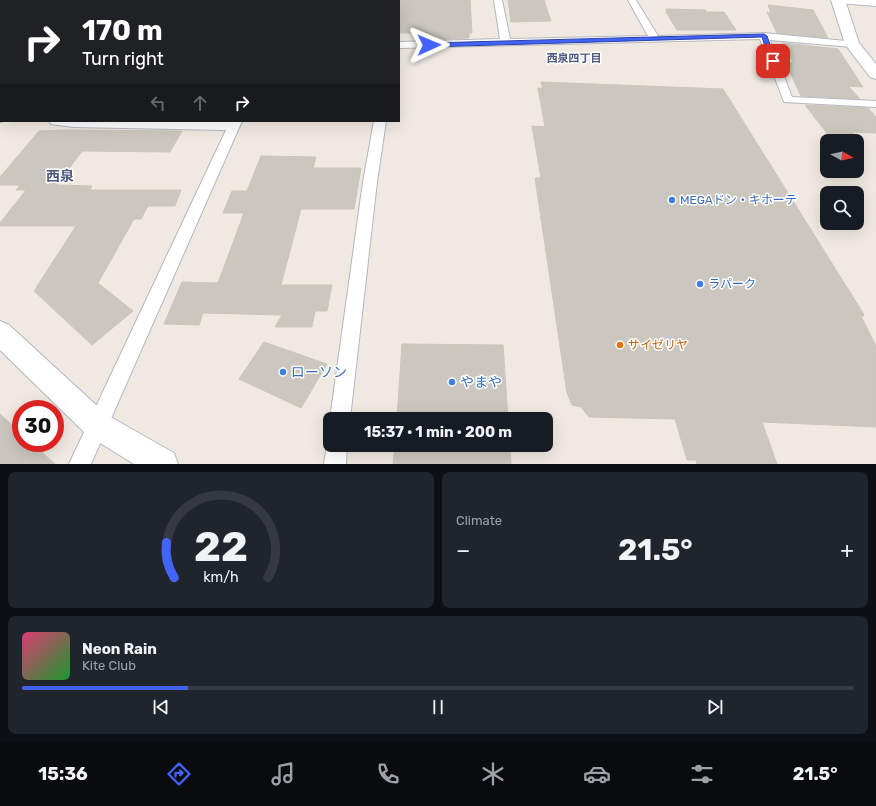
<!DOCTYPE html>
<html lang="en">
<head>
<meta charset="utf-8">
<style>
	:root { --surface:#171b24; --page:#20242c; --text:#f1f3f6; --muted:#9ea1a6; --line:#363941; --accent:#4264fb }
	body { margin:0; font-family:Rubik,"Noto Sans JP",sans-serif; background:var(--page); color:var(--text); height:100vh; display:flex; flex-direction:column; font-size:15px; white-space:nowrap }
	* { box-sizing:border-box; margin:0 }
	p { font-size:13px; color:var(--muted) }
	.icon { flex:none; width:22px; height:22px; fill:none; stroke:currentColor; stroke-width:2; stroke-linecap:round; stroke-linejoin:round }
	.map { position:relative; height:464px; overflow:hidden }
	.side { display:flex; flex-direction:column; gap:8px; padding:8px; background:#0d0f14; flex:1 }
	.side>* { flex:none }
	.hud { position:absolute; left:0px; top:0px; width:400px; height:122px; box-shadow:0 4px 16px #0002; background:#202124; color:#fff; overflow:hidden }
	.needle { width:26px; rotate:98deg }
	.tools { position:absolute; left:820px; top:134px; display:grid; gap:8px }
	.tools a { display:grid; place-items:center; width:44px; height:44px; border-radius:8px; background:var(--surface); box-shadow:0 4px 16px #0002; font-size:20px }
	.speed { position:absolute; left:12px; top:400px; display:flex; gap:8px; font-size:20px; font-weight:700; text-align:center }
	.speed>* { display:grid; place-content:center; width:52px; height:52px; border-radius:50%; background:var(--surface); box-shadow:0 4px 16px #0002; line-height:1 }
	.speed .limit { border:6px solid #d22; background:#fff; color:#111 }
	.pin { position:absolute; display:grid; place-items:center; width:34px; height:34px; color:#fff; margin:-17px; border-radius:8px; box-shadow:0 2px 6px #0006 }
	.me { position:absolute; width:44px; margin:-22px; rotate:89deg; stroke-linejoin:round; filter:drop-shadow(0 0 3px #0008) }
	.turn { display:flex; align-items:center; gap:14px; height:84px; padding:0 16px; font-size:18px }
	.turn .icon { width:52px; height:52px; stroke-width:2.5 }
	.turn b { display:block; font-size:28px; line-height:34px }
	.lanes { display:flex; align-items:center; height:38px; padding:0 16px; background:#0003; justify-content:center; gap:20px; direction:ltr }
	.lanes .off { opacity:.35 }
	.big { font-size:30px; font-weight:700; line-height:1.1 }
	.side .card { flex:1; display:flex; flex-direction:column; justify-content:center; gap:6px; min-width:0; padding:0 14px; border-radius:8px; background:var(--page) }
	.side .dial { align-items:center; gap:0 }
	.dial svg { height:104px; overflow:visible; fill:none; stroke:var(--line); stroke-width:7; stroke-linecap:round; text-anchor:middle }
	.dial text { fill:var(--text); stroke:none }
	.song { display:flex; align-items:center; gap:12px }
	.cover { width:48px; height:48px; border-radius:6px; background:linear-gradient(135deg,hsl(340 70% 55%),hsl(130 70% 35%)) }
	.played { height:4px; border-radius:2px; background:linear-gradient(90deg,var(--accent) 20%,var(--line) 20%) }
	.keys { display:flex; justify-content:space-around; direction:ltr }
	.heat { display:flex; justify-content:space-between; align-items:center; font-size:22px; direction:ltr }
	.side .tiles { flex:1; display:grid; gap:8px; grid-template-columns:1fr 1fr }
	.card:last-child { grid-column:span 2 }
	.trip { position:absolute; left:323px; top:412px; width:230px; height:40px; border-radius:8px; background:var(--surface); box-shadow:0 4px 16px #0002; font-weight:700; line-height:40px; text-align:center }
	.tab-bar { display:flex; height:64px; justify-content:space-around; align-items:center; background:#090b0e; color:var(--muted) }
	.tab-bar .icon { width:28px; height:28px }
	.tab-bar .on { color:var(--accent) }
	.tab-bar b { font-size:18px; color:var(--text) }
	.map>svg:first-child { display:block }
	.building { fill:#cbc7bf; stroke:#cbc5ba }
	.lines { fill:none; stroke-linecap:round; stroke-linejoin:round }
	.minor-casing { stroke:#b4b7c1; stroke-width:2 }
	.secondary-casing { stroke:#b4b7c1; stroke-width:2 }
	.minor { fill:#fff; fill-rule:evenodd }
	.secondary { fill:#fff; fill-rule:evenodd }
	.route { fill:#4264fb; stroke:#2b41a3 }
	.shop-dot { fill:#3f7fe0; stroke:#fff; stroke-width:1.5 }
	.food-dot { fill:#e8710a; stroke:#fff; stroke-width:1.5 }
	.labels { text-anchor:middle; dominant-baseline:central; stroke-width:3; stroke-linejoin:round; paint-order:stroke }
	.far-neighbourhood-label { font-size:11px; font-weight:bold; fill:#4d5680; stroke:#fff }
	.shop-label { font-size:12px; fill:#366cbe; stroke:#fff; text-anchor:start }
	.food-label { font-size:12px; fill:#c56008; stroke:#fff; text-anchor:start }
	.quarter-label { font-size:14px; font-weight:bold; fill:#4d5680; stroke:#fff }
	.near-shop-label { font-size:14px; fill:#366cbe; stroke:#fff; text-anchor:start }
</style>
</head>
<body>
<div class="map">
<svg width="876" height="464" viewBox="0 0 876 464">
	<rect width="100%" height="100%" fill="#efe9e1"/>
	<g class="building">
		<path d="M399,0H470L472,33H469V38L444,39H427V33H399Z"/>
		<path d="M508,0H544L551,21L511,22Z"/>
		<path d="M768,5L813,10L828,38L777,33L767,12L771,13Z"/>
		<path d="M666,9L705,10L707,12H724L736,30H677L666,12H667Z"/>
		<path d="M783,43L838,49L863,87L848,86L860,99L801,96L785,62L794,63Z"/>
		<path d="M541,82L723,89L863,313L864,316H861L876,346V427L762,422L777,464H697L696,460H687L675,419L589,417L581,407L572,405L567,393L535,178H541L532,126L545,127L538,88H543Z"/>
		<path d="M805,105L868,108L876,117V133L852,132L858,140L836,139L834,137L829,136Z"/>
		<path d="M67,130L182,131L170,152L82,151L57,185L92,186L90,190H181L175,206H148L141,219H134L98,283L133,311L92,345L34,291L76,226H0V223L26,190H16L20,185H0V177L39,131Z"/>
		<path d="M261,156L316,157L313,168H361L354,209H301L281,285H332L327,311H315L312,327H275L282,315L203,313L199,325L164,324L182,282L218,283L244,213H223L232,191H247Z"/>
		<path d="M264,342L327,364L301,408L239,379Z"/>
		<path d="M402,344L503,345L508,419H397Z"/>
		<path d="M0,414L21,433V443H32L55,464H0Z"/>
		<path d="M395,445H510L511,464H393Z"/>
	</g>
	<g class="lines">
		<g class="minor-casing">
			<g id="minor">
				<rect x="286" y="0" width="8" height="1"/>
				<path d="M494,0H502L510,39L648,36L628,0H636L658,36L764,33L856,42L857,44L852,47L770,40L792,97L876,101V107L784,102L760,39L399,48V42L500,39Z"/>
				<path d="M834,0H876V6L838,3Z"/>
				<path d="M0,11H1L0,18Z"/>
				<rect x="0" y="46" width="1" height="6"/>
				<path d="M0,114L1,121H4L0,122Z"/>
				<path d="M49,121H242L91,464H69L226,130L73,127L51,124Z"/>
				<path d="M374,121H386L377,182L350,419H330L363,182Z"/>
				<path d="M330,438V445H347L346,464H324L327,445Z"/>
			</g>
		</g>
		<g class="secondary-casing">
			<g id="secondary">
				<path d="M831,0H845L859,43L876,64V79L870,77L845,44Z"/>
				<path d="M0,321L9,325L107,415L174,453L178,464H134L87,435L0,350Z"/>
			</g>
		</g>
		<use href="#minor" class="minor"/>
		<use href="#secondary" class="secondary"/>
	</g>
	<path class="route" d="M764,34L767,36L776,61V63L770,61L762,37L429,47L426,45L429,43Z"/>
	<g class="shop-dot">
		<circle cx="672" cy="200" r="4"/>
		<circle cx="700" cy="284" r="4"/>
		<circle cx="283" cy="372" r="4"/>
		<circle cx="452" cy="382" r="4"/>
	</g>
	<circle class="food-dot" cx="620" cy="345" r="4"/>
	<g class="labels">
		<g class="far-neighbourhood-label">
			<text x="574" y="58">西泉四丁目</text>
		</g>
		<g class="shop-label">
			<text x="680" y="200">MEGAドン・キホーテ</text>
			<text x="708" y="284">ラパーク</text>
		</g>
		<g class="food-label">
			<text x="628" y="345">サイゼリヤ</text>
		</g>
		<g class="quarter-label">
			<text x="60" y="176">西泉</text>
		</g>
		<g class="near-shop-label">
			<text x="291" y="372">ローソン</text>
			<text x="460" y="382">やまや</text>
		</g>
	</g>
</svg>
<div class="tools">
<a><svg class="needle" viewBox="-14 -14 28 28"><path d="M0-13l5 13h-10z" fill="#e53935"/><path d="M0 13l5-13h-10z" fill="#9ea1a6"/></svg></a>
<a><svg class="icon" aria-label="search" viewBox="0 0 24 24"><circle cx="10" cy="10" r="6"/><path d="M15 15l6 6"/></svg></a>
</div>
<div class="speed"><div class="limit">30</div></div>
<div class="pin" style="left:773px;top:61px;background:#d93025"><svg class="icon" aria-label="arrive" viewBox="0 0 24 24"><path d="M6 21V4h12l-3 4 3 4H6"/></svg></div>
<svg class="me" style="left:429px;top:45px" viewBox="-20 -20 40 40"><path d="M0-17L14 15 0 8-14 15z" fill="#4264fb" stroke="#fff" stroke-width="4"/></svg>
<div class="trip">15:37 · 1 min · 200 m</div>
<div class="hud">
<div class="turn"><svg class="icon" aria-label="right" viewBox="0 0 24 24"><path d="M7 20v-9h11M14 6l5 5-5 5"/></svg><div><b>170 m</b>Turn right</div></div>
<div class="lanes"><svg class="icon off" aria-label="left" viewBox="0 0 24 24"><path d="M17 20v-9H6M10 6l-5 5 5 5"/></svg><svg class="icon off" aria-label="ahead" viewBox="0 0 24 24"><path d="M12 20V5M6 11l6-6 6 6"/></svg><svg class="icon" aria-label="right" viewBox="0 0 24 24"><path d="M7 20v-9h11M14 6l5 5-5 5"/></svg></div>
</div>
</div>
<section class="side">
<div class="tiles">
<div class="card dial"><svg viewBox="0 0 100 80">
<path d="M14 69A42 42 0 1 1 86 69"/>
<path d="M14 69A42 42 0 0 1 8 42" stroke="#4264fb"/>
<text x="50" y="56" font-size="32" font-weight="700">22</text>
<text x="50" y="72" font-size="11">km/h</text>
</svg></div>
<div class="card"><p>Climate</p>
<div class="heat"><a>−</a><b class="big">21.5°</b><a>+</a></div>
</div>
<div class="card">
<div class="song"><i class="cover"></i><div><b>Neon Rain</b><p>Kite Club</p></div></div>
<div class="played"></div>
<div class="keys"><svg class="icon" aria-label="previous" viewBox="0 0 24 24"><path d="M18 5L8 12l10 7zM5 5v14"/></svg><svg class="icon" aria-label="pause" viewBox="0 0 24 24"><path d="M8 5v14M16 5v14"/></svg><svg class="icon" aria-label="next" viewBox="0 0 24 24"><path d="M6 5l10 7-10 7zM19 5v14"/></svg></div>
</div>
</div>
</section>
<nav class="tab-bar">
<b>15:36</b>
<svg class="icon on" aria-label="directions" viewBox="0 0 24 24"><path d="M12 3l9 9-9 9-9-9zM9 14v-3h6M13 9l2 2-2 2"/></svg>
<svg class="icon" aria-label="music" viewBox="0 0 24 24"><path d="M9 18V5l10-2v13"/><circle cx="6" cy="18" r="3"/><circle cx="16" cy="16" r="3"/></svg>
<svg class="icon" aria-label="phone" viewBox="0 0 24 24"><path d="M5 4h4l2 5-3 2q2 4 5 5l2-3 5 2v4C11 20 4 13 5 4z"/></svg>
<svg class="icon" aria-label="climate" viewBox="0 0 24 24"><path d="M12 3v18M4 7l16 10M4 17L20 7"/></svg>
<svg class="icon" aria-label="car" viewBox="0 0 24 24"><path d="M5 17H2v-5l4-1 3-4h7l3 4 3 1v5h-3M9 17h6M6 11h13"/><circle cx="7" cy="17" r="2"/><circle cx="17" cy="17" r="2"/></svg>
<svg class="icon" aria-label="filters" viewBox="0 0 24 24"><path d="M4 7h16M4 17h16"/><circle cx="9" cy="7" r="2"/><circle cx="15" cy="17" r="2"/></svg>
<b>21.5°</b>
</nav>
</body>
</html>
